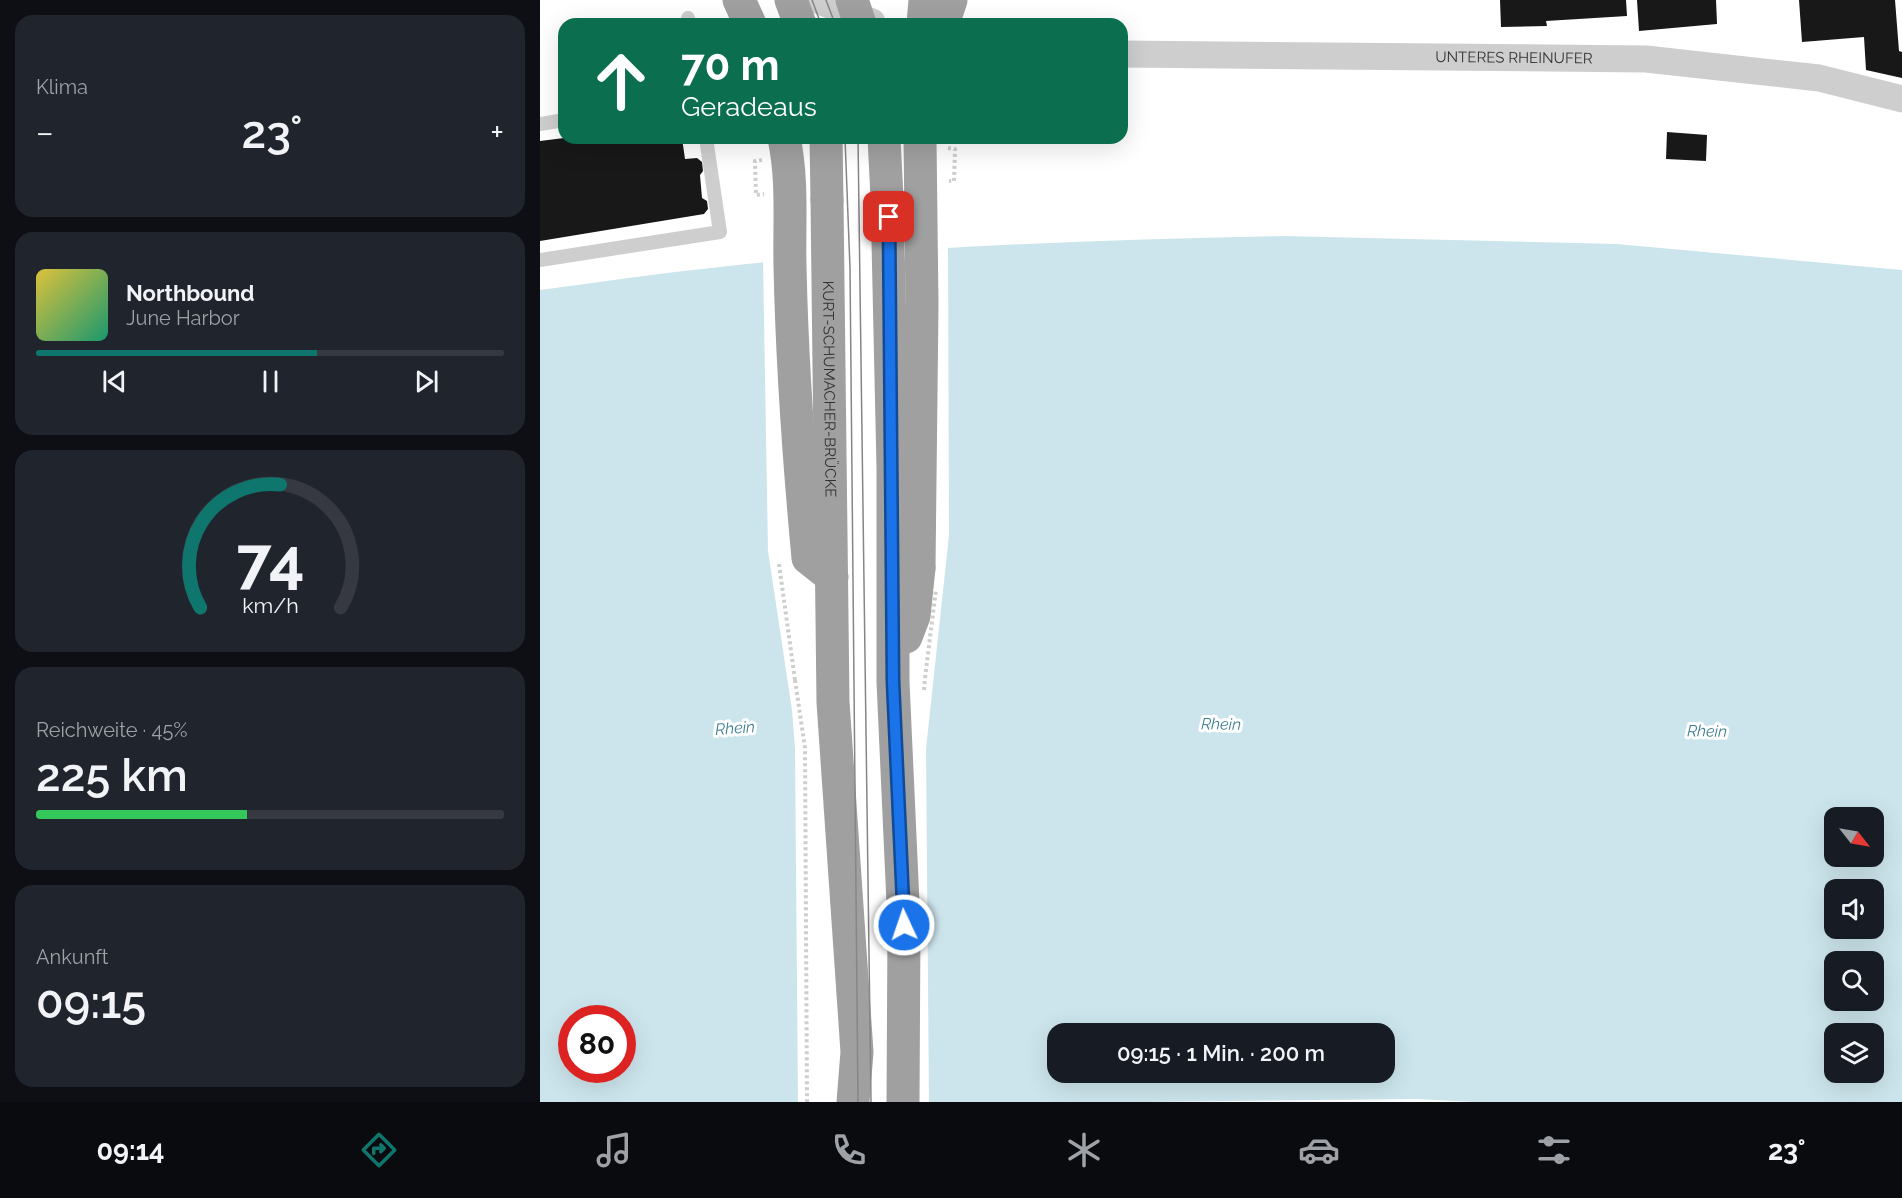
<!DOCTYPE html>
<html lang="de">
<head>
<meta charset="utf-8">
<style>
	:root { --surface:#171b24; --page:#20242c; --text:#f1f3f6; --muted:#9ea1a6; --line:#363941; --accent:#0f766e }
	body { margin:0; font-family:Raleway,sans-serif; background:var(--page); color:var(--text); height:100vh; display:flex; flex-direction:column; font-size:22px; white-space:nowrap }
	* { box-sizing:border-box; margin:0 }
	p { font-size:20px; color:var(--muted) }
	.icon { flex:none; width:33px; height:33px; fill:none; stroke:currentColor; stroke-width:2; stroke-linecap:round; stroke-linejoin:round }
	.map { position:relative; flex:1; overflow:hidden }
	.sheet { display:flex; flex-direction:column; gap:15px; padding:15px; background:#0d0f14; width:540px }
	.sheet>* { flex:none }
	.hud { position:absolute; left:18px; top:18px; width:570px; height:126px; border-radius:18px; box-shadow:0 6px 24px #0002; background:#0b6e4f; color:#fff; overflow:hidden }
	.needle { width:39px; rotate:121deg }
	.tools { position:absolute; left:1284px; top:807px; display:grid; gap:12px }
	.tools a { display:grid; place-items:center; width:60px; height:60px; border-radius:12px; background:var(--surface); box-shadow:0 6px 24px #0002; font-size:30px }
	.speed { position:absolute; left:18px; top:1005px; display:flex; gap:12px; font-size:30px; font-weight:700; text-align:center }
	.speed>* { display:grid; place-content:center; width:78px; height:78px; border-radius:50%; background:var(--surface); box-shadow:0 6px 24px #0002; line-height:1 }
	.speed .limit { border:9px solid #d22; background:#fff; color:#111 }
	.pin { position:absolute; display:grid; place-items:center; width:51px; height:51px; color:#fff; margin:-26px; border-radius:12px; box-shadow:0 3px 9px #0006 }
	.me { position:absolute; width:66px; margin:-33px; rotate:357deg; stroke-linejoin:round; filter:drop-shadow(0 0 4px #0008) }
	.turn { display:flex; align-items:center; gap:21px; height:126px; padding:0 24px; font-size:27px }
	.turn .icon { width:78px; height:78px; stroke-width:2.5 }
	.turn b { display:block; font-size:42px; line-height:51px }
	.big { font-size:45px; font-weight:600; line-height:1.1 }
	.sheet .widget { flex:1; display:flex; flex-direction:column; justify-content:center; gap:9px; min-width:0; padding:0 21px; border-radius:18px; background:var(--page) }
	.sheet .dial { align-items:center; gap:0 }
	.dial svg { height:156px; overflow:visible; fill:none; stroke:var(--line); stroke-width:7; stroke-linecap:round; text-anchor:middle }
	.dial text { fill:var(--text); stroke:none }
	.song { display:flex; align-items:center; gap:18px }
	.cover { width:72px; height:72px; border-radius:9px; background:linear-gradient(135deg,hsl(50 70% 55%),hsl(160 70% 35%)) }
	.played { height:6px; border-radius:3px; background:linear-gradient(90deg,var(--accent) 60%,var(--line) 60%) }
	.keys { display:flex; justify-content:space-around; direction:ltr }
	.heat { display:flex; justify-content:space-between; align-items:center; font-size:33px; direction:ltr }
	.charge { height:9px; border-radius:4px; background:linear-gradient(90deg,#34c759 45%,var(--line) 0) }
	.trip { position:absolute; left:507px; top:1023px; width:348px; height:60px; border-radius:18px; background:var(--surface); box-shadow:0 6px 24px #0002; font-weight:600; line-height:60px; text-align:center }
	.tabs { display:flex; height:96px; justify-content:space-around; align-items:center; background:#090b0e; color:var(--muted) }
	.tabs .icon { width:42px; height:42px }
	.tabs .current { color:var(--accent) }
	.tabs b { font-size:27px; color:var(--text) }
	main { display:flex; flex:1; min-height:0 }
	.map>svg:first-child { display:block }
	.water { fill:#cce5ec; fill-rule:evenodd }
	.pier { fill:#fff }
	.building { fill:#181818 }
	.lines { fill:none; stroke-linecap:round; stroke-linejoin:round }
	.path { stroke:#cecece; stroke-width:4; stroke-dasharray:3 3; stroke-linecap:butt }
	.service { stroke:#cecece; stroke-width:14 }
	.minor { stroke:#cecece; stroke-width:27 }
	.trunk { stroke:#a0a0a0; stroke-width:33 }
	.tram { stroke:#868686; stroke-width:1.5 }
	.path-bridge { stroke:#cecece; stroke-width:4; stroke-dasharray:3 3; stroke-linecap:butt }
	.trunk-bridge { stroke:#a0a0a0; stroke-width:33 }
	.route-casing { stroke:#114b97; stroke-width:15 }
	.route { stroke:#1a73e8; stroke-width:10 }
	.labels { text-anchor:middle; dominant-baseline:central; stroke-width:6; stroke-linejoin:round; paint-order:stroke }
	.street-label { font-size:15px; fill:#313131; stroke:#fff }
	.water-label { font-size:16px; font-style:italic; fill:#3e7f93; stroke:#fff }
</style>
</head>
<body>
<main>
<section class="sheet">
<div class="widget"><p>Klima</p>
<div class="heat"><a>−</a><b class="big">23°</b><a>+</a></div>
</div>
<div class="widget">
<div class="song"><i class="cover"></i><div><b>Northbound</b><p>June Harbor</p></div></div>
<div class="played"></div>
<div class="keys"><svg class="icon" aria-label="previous" viewBox="0 0 24 24"><path d="M18 5L8 12l10 7zM5 5v14"/></svg><svg class="icon" aria-label="pause" viewBox="0 0 24 24"><path d="M8 5v14M16 5v14"/></svg><svg class="icon" aria-label="next" viewBox="0 0 24 24"><path d="M6 5l10 7-10 7zM19 5v14"/></svg></div>
</div>
<div class="widget dial"><svg viewBox="0 0 100 80">
<path d="M14 69A42 42 0 1 1 86 69"/>
<path d="M14 69A42 42 0 0 1 55 6" stroke="#0f766e"/>
<text x="50" y="56" font-size="32" font-weight="700">74</text>
<text x="50" y="72" font-size="11">km/h</text>
</svg></div>
<div class="widget"><p>Reichweite · 45%</p><b class="big">225 km</b><div class="charge"></div></div>
<div class="widget"><p>Ankunft</p><b class="big">09:15</b></div>
</section>
<div class="map">
<svg width="1362" height="1102" viewBox="0 0 1362 1102">
	<rect width="100%" height="100%" fill="#fff"/>
	<path class="water" d="M743,236L1077,244L1362,270V1102H935L875,1099L604,1102H0V290C60,282 120,273 180,267C367,246 556,240 743,236ZM1294,818H1334V856H1294ZM1294,890H1334V928H1294ZM1294,962H1334V1000H1294ZM32,1018H82V1070H32ZM518,1034H844V1072H518ZM1294,1034H1334V1072H1294Z"/>
	<path class="pier" d="M408,245L409,535L386,749L389,1102H258L255,749L252,710L228,551L223,260Z"/>
	<g class="building">
		<path d="M960,0H1086L1087,16L1006,21L1007,26L961,27Z"/>
		<path d="M1097,0H1176L1177,24L1099,31Z"/>
		<path d="M1259,0H1355L1359,51L1362,52V78L1326,70L1324,37L1262,42Z"/>
		<path d="M1127,132L1167,135L1166,161L1126,159Z"/>
		<path d="M24,138H142L145,159L157,158L162,162L163,171L160,175L162,198L167,201L168,209L164,214L0,241V141Z"/>
	</g>
	<g class="lines">
		<g class="path">
			<path d="M408,148L415,149L414,181H409"/>
			<path d="M222,160L215,161L216,195L224,194"/>
			<path d="M255,680L265,748L267,1102"/>
			<path d="M384,690L385,678"/>
		</g>
		<g class="service">
			<path d="M148,18L149,24"/>
			<path d="M0,124L24,120"/>
			<path d="M0,260L180,232L166,138"/>
		</g>
		<g class="minor">
			<path d="M277,0L332,22"/>
			<path id="s1" d="M582,54L1106,59L1279,78L1362,99"/>
		</g>
		<g class="trunk">
			<path d="M199,0L210,24"/>
			<path d="M251,0L260,24"/>
			<path d="M383,24L385,0"/>
			<path d="M403,24L411,0"/>
			<path d="M347,197L353,468V682L364,925L363,1102"/>
			<path id="s2" d="M287,200L293,702L317,1052L313,1102"/>
			<path d="M366,637L374,616L379,568"/>
		</g>
		<g class="tram">
			<path d="M272,0L281,24"/>
			<path d="M286,0L295,24"/>
			<path d="M305,138L310,268L318,1102"/>
			<path d="M318,138L331,1102"/>
		</g>
		<g class="path-bridge">
			<path d="M239,564L255,680"/>
			<path d="M385,678L396,589"/>
		</g>
		<g class="trunk-bridge">
			<path d="M312,0L320,24"/>
			<path d="M244,138C253,180 249,223 250,266C252,363 259,461 268,558L292,577"/>
			<path d="M286,138L287,200"/>
			<path d="M344,138L347,197"/>
			<path d="M379,568L382,305L380,138"/>
		</g>
	</g>
	<g class="lines">
		<g class="route-casing">
			<path id="route" d="M349,217L353,682L364,925"/>
		</g>
		<use href="#route" class="route"/>
	</g>
	<g class="labels">
		<g class="street-label">
			<text stroke="none"><textPath href="#s1" startOffset="392">UNTERES RHEINUFER</textPath></text>
			<text stroke="none"><textPath href="#s2" startOffset="189">KURT-SCHUMACHER-BRÜCKE</textPath></text>
		</g>
		<g class="water-label">
			<text transform="translate(681 724) rotate(1)">Rhein</text>
			<text transform="translate(195 728) rotate(-4)">Rhein</text>
			<text transform="translate(1167 731) rotate(1)">Rhein</text>
		</g>
	</g>
</svg>
<div class="tools">
<a><svg class="needle" viewBox="-14 -14 28 28"><path d="M0-13l5 13h-10z" fill="#e53935"/><path d="M0 13l5-13h-10z" fill="#9ea1a6"/></svg></a>
<a><svg class="icon" aria-label="sound" viewBox="0 0 24 24"><path d="M4 9h4l5-4v14l-5-4H4zM17 9q2 3 0 6"/></svg></a>
<a><svg class="icon" aria-label="search" viewBox="0 0 24 24"><circle cx="10" cy="10" r="6"/><path d="M15 15l6 6"/></svg></a>
<a><svg class="icon" aria-label="layers" viewBox="0 0 24 24"><path d="M12 4l9 5-9 5-9-5zM3 14l9 5 9-5"/></svg></a>
</div>
<div class="speed"><div class="limit">80</div></div>
<div class="pin" style="left:349px;top:217px;background:#d93025"><svg class="icon" aria-label="arrive" viewBox="0 0 24 24"><path d="M6 21V4h12l-3 4 3 4H6"/></svg></div>
<svg class="me" style="left:364px;top:925px" viewBox="-20 -20 40 40"><circle r="17" fill="#1a73e8" stroke="#fff" stroke-width="3"/><path d="M0-11L8 9 0 5-8 9z" fill="#fff"/></svg>
<div class="trip">09:15 · 1 Min. · 200 m</div>
<div class="hud">
<div class="turn"><svg class="icon" aria-label="ahead" viewBox="0 0 24 24"><path d="M12 20V5M6 11l6-6 6 6"/></svg><div><b>70 m</b>Geradeaus</div></div>
</div>
</div>
</main>
<nav class="tabs">
<b>09:14</b>
<svg class="icon current" aria-label="directions" viewBox="0 0 24 24"><path d="M12 3l9 9-9 9-9-9zM9 14v-3h6M13 9l2 2-2 2"/></svg>
<svg class="icon" aria-label="music" viewBox="0 0 24 24"><path d="M9 18V5l10-2v13"/><circle cx="6" cy="18" r="3"/><circle cx="16" cy="16" r="3"/></svg>
<svg class="icon" aria-label="phone" viewBox="0 0 24 24"><path d="M5 4h4l2 5-3 2q2 4 5 5l2-3 5 2v4C11 20 4 13 5 4z"/></svg>
<svg class="icon" aria-label="climate" viewBox="0 0 24 24"><path d="M12 3v18M4 7l16 10M4 17L20 7"/></svg>
<svg class="icon" aria-label="car" viewBox="0 0 24 24"><path d="M5 17H2v-5l4-1 3-4h7l3 4 3 1v5h-3M9 17h6M6 11h13"/><circle cx="7" cy="17" r="2"/><circle cx="17" cy="17" r="2"/></svg>
<svg class="icon" aria-label="filters" viewBox="0 0 24 24"><path d="M4 7h16M4 17h16"/><circle cx="9" cy="7" r="2"/><circle cx="15" cy="17" r="2"/></svg>
<b>23°</b>
</nav>
</body>
</html>
